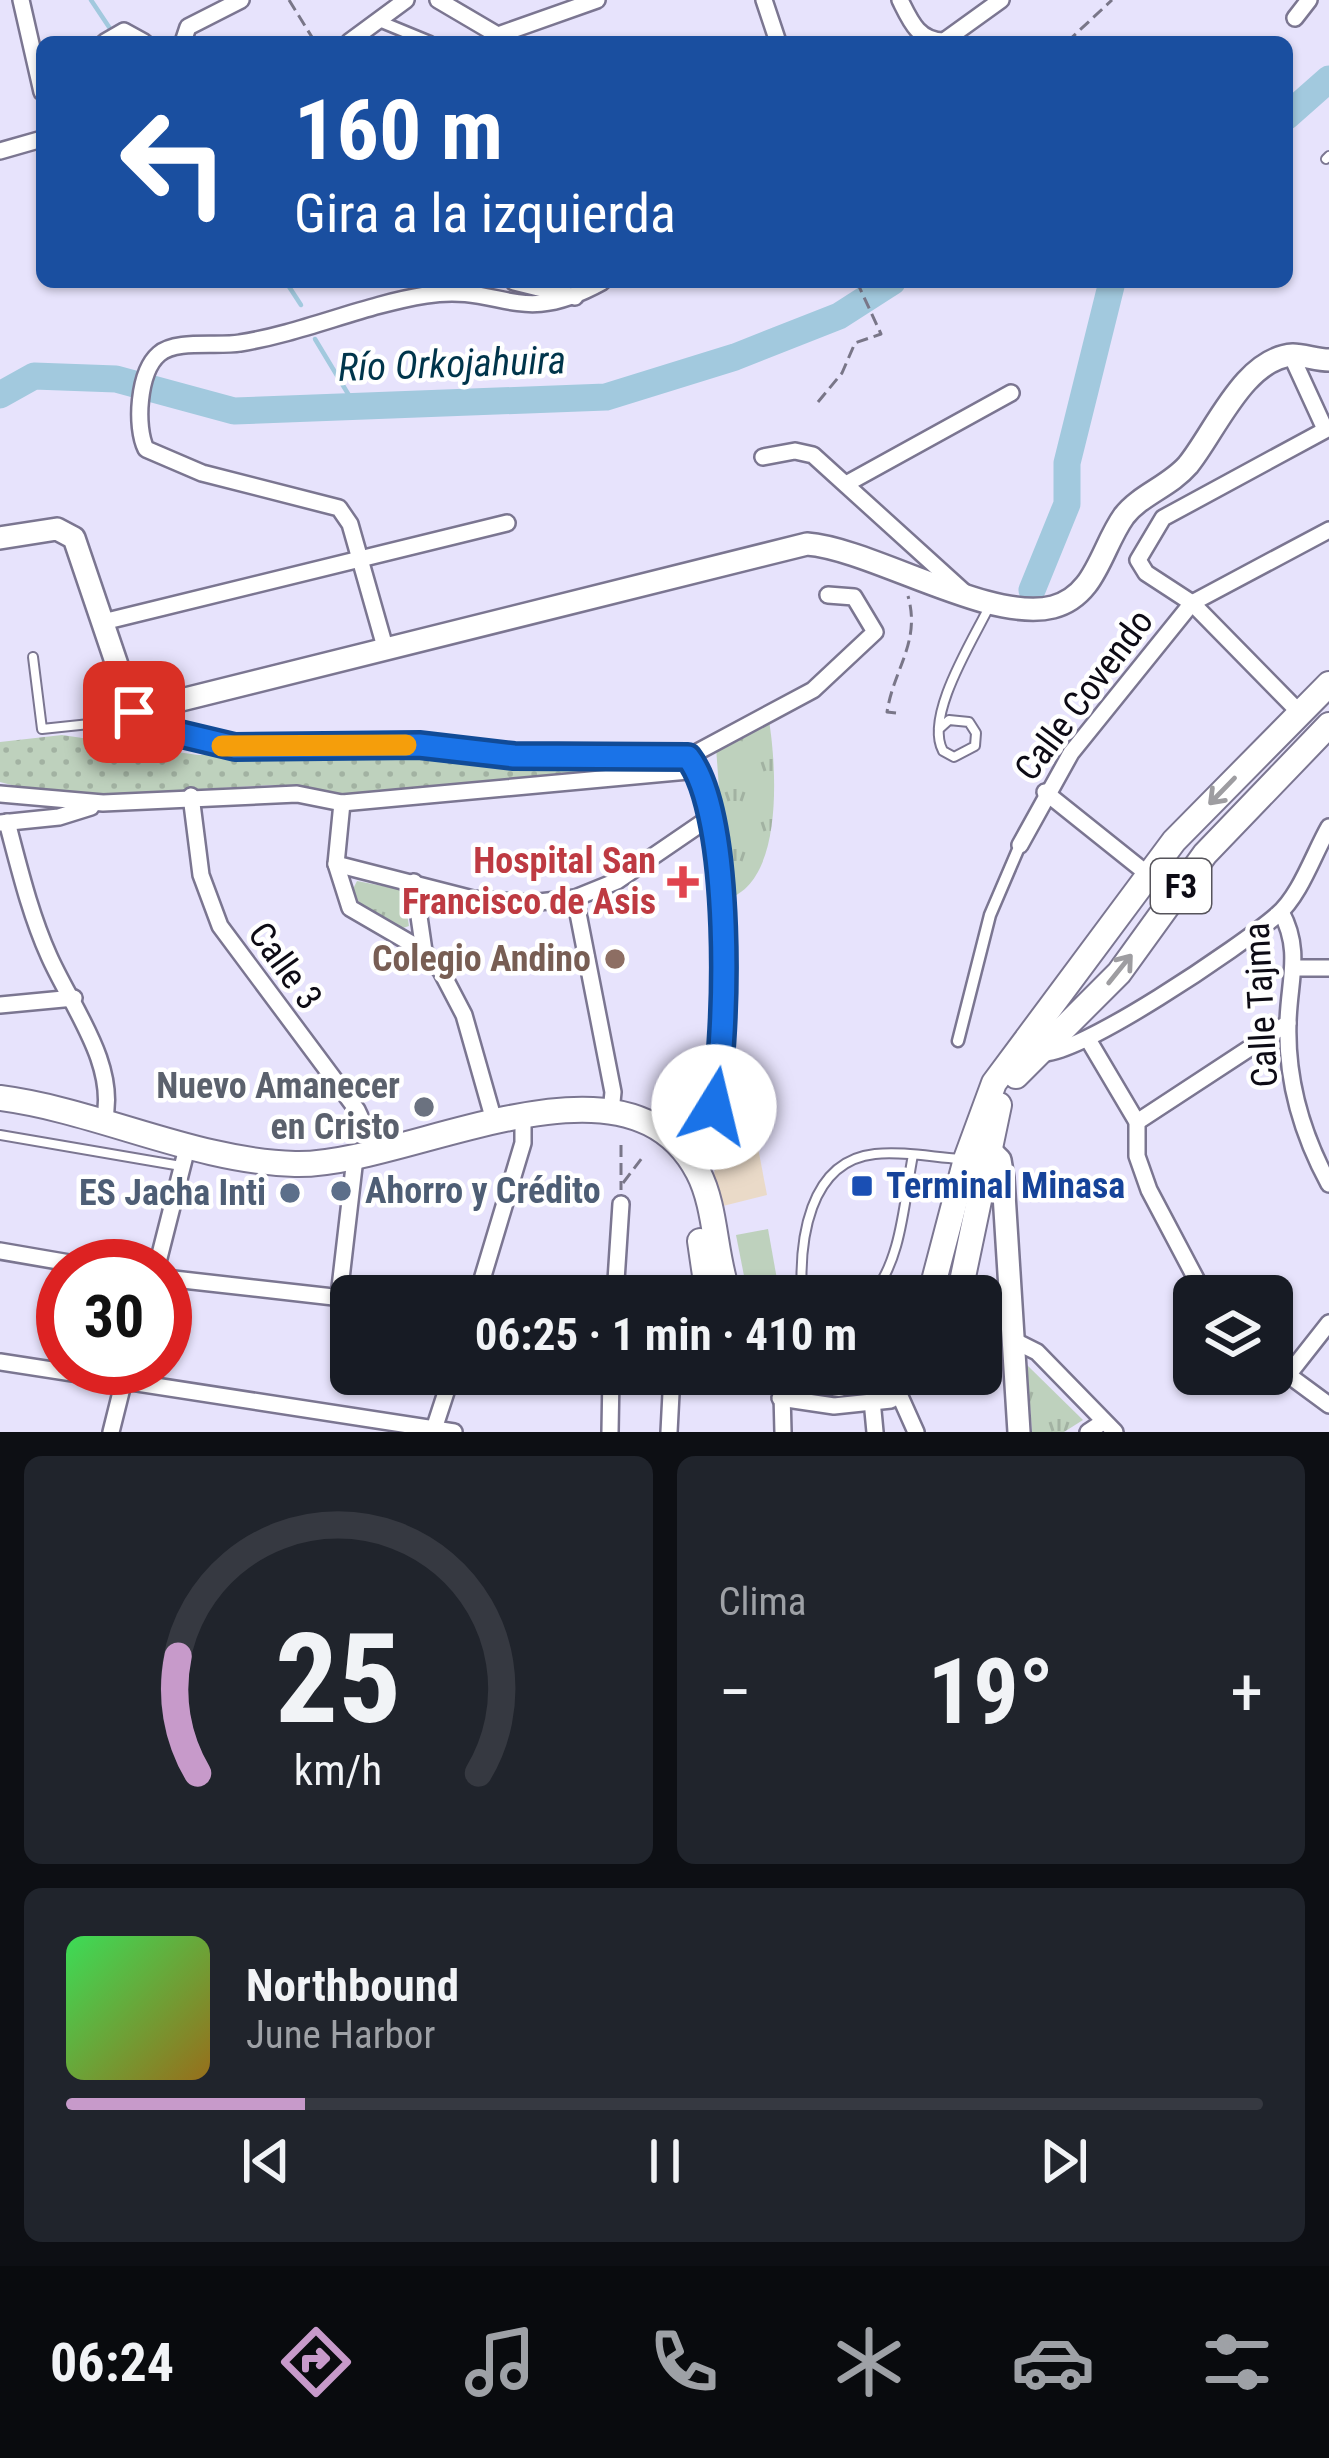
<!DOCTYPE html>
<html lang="es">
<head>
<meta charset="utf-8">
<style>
	:root { --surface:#171b24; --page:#20242c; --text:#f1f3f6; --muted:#9ea1a6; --line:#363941; --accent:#c79aca }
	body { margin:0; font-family:"Roboto Condensed",sans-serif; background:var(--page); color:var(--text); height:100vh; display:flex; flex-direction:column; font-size:45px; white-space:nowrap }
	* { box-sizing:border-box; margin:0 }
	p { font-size:39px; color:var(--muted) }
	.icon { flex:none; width:66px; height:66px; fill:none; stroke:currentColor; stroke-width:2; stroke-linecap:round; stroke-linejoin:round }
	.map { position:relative; height:1432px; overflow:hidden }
	.drawer { display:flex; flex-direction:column; gap:24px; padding:24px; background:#0d0f14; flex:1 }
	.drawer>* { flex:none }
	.banner { position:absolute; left:36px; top:36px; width:1257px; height:252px; border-radius:18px; box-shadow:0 3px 9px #0004; background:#1a4fa0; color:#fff; overflow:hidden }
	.fabs { position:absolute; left:1173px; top:1275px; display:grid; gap:24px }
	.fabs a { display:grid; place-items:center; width:120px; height:120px; border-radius:18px; background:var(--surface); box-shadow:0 3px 9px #0004; font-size:60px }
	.speed { position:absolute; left:36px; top:1239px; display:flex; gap:24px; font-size:60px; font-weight:700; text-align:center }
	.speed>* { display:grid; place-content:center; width:156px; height:156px; border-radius:50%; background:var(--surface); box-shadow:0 3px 9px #0004; line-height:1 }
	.speed .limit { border:18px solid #d22; background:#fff; color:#111 }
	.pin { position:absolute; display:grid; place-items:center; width:102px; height:102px; color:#fff; margin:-51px; border-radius:24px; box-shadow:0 6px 18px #0006 }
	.me { position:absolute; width:132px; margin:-66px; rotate:9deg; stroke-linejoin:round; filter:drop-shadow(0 0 9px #0008) }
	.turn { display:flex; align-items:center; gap:42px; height:252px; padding:0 60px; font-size:54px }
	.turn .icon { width:156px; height:156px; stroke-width:2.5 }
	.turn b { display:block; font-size:84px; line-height:102px }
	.big { font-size:90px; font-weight:700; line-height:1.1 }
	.drawer .tile { flex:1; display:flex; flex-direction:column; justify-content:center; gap:18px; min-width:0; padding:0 42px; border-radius:18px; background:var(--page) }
	.drawer .dial { align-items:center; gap:0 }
	.dial svg { height:312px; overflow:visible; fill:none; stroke:var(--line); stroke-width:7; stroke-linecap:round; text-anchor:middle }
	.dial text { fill:var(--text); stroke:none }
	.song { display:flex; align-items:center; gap:36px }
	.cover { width:144px; height:144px; border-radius:18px; background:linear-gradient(135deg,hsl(130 70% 55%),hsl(40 70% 35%)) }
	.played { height:12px; border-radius:6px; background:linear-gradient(90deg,var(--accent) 20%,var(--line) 20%) }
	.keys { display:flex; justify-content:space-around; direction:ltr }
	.heat { display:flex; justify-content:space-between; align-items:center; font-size:66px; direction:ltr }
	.drawer .tiles { flex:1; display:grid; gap:24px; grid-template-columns:1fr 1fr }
	.tile:last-child { grid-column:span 2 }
	.trip { position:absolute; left:330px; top:1275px; width:672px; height:120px; border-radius:18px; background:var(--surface); box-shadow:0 3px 9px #0004; font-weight:700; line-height:120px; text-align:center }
	.menu { display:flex; height:192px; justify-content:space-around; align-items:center; background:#090b0e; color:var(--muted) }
	.menu .icon { width:84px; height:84px }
	.menu .selected { color:var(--accent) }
	.menu b { font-size:54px; color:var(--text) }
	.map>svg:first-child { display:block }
	.commercial { fill:#eadac8 }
	.grass { fill:url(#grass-dots) }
	.park { fill:url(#park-tufts) }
	.garden { fill:#bed1bd }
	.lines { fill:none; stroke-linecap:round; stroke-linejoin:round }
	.stream { stroke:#a2c9de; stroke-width:4.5 }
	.river { stroke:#a2c9de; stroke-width:27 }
	.service-casing { stroke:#7b7691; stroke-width:12 }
	.pedestrian-casing { stroke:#7b7691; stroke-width:15 }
	.minor-casing { stroke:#7b7691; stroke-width:20 }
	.secondary-casing { stroke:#7b7691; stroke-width:26 }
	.primary-casing { stroke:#7b7691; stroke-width:28 }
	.path { stroke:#797688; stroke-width:3; stroke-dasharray:12 6; stroke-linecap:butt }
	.service { stroke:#fff; stroke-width:8 }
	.pedestrian { stroke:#fff; stroke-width:10 }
	.minor { stroke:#fff; stroke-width:15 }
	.secondary { stroke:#fff; stroke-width:21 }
	.primary { stroke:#fff; stroke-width:24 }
	.oneway { stroke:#9e9da1 }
	.route-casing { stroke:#114b97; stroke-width:30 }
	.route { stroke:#1a73e8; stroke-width:21 }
	.slow { stroke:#f59e0b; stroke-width:21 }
	.health-dot { fill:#e0444e; stroke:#fff; stroke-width:4.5 }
	.education-dot { fill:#8d6e63; stroke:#fff; stroke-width:4.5 }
	.worship-dot { fill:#6b7280; stroke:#fff; stroke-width:4.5 }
	.transit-dot { fill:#1a4fb4; stroke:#fff; stroke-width:4.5 }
	.service-dot { fill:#5c6f8a; stroke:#fff; stroke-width:4.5 }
	.labels { text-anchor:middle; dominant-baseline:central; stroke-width:9; stroke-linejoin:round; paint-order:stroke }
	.shield { fill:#fff; stroke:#56545b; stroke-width:3 }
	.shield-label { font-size:33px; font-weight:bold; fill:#0d0b15 }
	.street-label { font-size:36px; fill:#0d0b15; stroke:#fff }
	.health-label { font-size:36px; font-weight:bold; fill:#be3a42; stroke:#fff; text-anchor:end }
	.education-label { font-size:36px; font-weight:bold; fill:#785e54; stroke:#fff; text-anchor:end }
	.worship-label { font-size:36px; font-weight:bold; fill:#5b616d; stroke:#fff; text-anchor:end }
	.transit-label { font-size:36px; font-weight:bold; fill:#164399; stroke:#fff; text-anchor:start }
	.service-label { font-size:36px; font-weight:bold; fill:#4e5e75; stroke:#fff; text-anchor:start }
	.water-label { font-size:39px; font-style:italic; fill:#00354b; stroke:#fff }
</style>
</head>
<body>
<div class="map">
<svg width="1329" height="1432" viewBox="0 0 1329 1432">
	<defs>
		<pattern id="grass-dots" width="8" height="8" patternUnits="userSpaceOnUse" patternTransform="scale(3)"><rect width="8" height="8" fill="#bed1bd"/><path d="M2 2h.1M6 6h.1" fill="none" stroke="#a2b2a2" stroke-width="1.8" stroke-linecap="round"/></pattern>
		<pattern id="park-tufts" width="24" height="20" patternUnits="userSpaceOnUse" patternTransform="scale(3)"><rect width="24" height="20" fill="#bed1bd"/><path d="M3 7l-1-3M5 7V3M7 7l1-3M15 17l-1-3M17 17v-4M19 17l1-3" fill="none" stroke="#a2b2a2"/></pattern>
	</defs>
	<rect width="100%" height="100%" fill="#e7e3fc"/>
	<path class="commercial" d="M729,1095H748L767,1195L719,1207L713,1185L718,1138Z"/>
	<path class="grass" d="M62,735L198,755L406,753L498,762L635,760L671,765L446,789L327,794L273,785L58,797L0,782V742Z"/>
	<g class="park">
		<path d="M769,720C776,765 785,881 727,899L716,747Z"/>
		<path d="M357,881L403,890L409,926L403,928L362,908L352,891Z"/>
		<path d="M1027,1365L1083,1420L1064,1432H1032Z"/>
	</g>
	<path class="garden" d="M768,1229L778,1285L747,1291L736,1235Z"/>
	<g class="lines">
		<g class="stream">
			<path d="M91,0L111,30"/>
			<path d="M286,282L301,305"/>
			<path d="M315,339L356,407"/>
		</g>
		<g class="river">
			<path d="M1287,116L1329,79"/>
			<path d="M0,395L34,376L116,379L234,411L606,397L735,357L839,316L892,282"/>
			<path d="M1032,590L1067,504V463L1112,282"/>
		</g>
		<g class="service-casing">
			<g id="service">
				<path d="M1326,159L1329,156"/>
				<path d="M33,657L42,729L118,721L132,713"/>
				<path d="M939,729L949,720L969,722L976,733L975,746L954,757L943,751C924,717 973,640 989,607"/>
				<path d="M0,1135L181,1166"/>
				<path d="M802,1296C799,1242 808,1161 875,1154C902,1151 932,1157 959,1159"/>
				<path d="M871,1296C902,1261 904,1200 913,1155"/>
			</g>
		</g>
		<g class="pedestrian-casing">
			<g id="pedestrian">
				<path d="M379,21L430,42"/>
				<path d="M958,1041L990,915L1020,845"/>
			</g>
		</g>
		<g class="minor-casing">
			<g id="minor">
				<path d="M21,0L42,92"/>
				<path d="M438,0L506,40"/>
				<path d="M764,0L778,42"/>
				<path d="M900,0C910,20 918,41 944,41L1001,0"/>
				<path d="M1295,18L1309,0"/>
				<path d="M498,35L597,0"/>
				<path d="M105,42L124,31L144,42"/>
				<path d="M183,42L188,27L241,0"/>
				<path d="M349,42L406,0"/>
				<path d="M0,151L42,139"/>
				<path d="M514,282L575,297"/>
				<path d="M1291,355L1325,429"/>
				<path d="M763,457L795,451L813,455L963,591"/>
				<path d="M846,484L1011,393"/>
				<path d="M103,622L507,523"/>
				<path d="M385,647L350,524L339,508L202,473L146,449C135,427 138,372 159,354C176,339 218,347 240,343C303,333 363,305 426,295C503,283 517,329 602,282"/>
				<path d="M133,712L168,731L235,747L419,745L515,756L688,757L813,690L875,632L854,597L828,595"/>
				<path d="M1300,713L1192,603L1146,573L1138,560L1163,518L1329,428"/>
				<path d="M695,766C713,798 713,839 716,875C725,988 727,1060 697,1170"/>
				<path d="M1045,792L1150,876"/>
				<path d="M0,794L103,803L297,794L342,803L699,770"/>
				<path d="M191,796L201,875L220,926L357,1110L376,1151"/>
				<path d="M342,803L336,864L350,908L424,951"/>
				<path d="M7,822C19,867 30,914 49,956C71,1006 118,1065 104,1121"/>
				<path d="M0,823L59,817L91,807"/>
				<path d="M1020,845L1071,753L1192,603L1329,530"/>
				<path d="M336,864L473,899L530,903L575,898L617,881L712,816"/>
				<path d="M414,882L424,951L441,971L464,1015L495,1124"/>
				<path d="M575,898L613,1092L611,1112"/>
				<path d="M1281,912C1302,950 1289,981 1288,1022C1286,1079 1302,1134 1329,1184"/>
				<path d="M1295,968H1329"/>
				<path d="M0,1005L74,998"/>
				<path d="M1089,1041L1137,1122V1156L1149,1190L1205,1296"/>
				<path d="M1039,1053C1074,1060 1244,944 1277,915C1300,896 1314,853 1329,827"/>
				<path d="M1137,1122L1288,1023"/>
				<path d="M0,1251L87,1266"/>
				<path d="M157,1266L188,1144"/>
				<path d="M165,1278L351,1299"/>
				<path d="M339,1296L355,1158"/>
				<path d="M477,1296L523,1143V1115"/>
				<path d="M615,1296L621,1204"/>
				<path d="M1015,1341L1037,1352L1115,1432"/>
				<path d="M0,1362L454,1432"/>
				<path d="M1272,1363L1329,1405"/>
				<path d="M1288,1375L1329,1323"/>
				<path d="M782,1393L783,1432"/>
				<path d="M899,1394L916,1432"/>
				<path d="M780,1398L834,1406L891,1400L908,1374"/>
				<path d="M872,1400L875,1432"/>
				<path d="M111,1432L127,1368"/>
				<path d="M433,1432L452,1374"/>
				<path d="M610,1432L611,1374"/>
				<path d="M669,1432L672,1374"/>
				<path d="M1088,1432L1103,1422"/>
			</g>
		</g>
		<g class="secondary-casing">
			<g id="secondary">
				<path d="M0,538L57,529L74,538L133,712L807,544C872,549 989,623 1053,607C1096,596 1101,548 1124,516C1140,495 1170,486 1188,465C1215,432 1244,358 1293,355C1304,355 1317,360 1329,360"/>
				<path d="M988,1148L1000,1160L1003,1178L1019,1432"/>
			</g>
		</g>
		<g class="primary-casing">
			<g id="primary">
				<path d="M1016,1076L1119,973L1205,854L1329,725"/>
				<path d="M0,1098C99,1111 194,1161 295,1164C406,1167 626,1035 698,1172C717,1208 714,1257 729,1296"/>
				<path d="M700,1241L708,1296"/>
				<path d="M930,1296L966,1159L994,1083L1174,841L1329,684"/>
				<path d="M959,1296L999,1105"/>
				<path d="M774,1374L839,1384L877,1374"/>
			</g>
		</g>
		<g class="path">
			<path d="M289,0L315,42"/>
			<path d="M1067,42L1112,0"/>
			<path d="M818,402L842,373L855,343L881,334L857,282"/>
			<path d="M896,713L887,712C894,668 921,642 908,596"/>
			<path d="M621,1145V1190"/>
			<path d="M623,1183L642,1158"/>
		</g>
		<use href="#service" class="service"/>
		<use href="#pedestrian" class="pedestrian"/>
		<use href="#minor" class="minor"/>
		<use href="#secondary" class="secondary"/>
		<use href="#primary" class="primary"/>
	</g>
	<defs><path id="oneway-shaft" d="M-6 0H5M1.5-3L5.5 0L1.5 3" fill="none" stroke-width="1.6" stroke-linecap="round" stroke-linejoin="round" transform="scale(3)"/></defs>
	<g class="oneway">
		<use href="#oneway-shaft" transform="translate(1222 791) rotate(134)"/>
		<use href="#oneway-shaft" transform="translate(1120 969) rotate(-51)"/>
	</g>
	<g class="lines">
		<g class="route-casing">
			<path id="route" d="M134,712L168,731L235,747L419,745L514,756L688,757C733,815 728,1034 714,1107"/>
		</g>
		<use href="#route" class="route"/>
		<path class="slow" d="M222,746L406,745"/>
	</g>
	<path class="health-dot" d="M677 864h12v12h12v12h-12v12h-12v-12h-12v-12h12z"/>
	<circle class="education-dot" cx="615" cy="959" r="12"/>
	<circle class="worship-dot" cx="424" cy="1107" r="12"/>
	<rect class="transit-dot" x="850" y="1174" width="24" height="24" rx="6"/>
	<g class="service-dot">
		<circle cx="341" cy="1191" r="12"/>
		<circle cx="290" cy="1193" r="12"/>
	</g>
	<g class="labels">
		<rect class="shield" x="1151" y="859" width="60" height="54" rx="9"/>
		<g class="shield-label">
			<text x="1181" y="886">F3</text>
		</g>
		<g class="street-label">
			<text transform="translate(1084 695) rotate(-53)">Calle Covendo</text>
			<text transform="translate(285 966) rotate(54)">Calle 3</text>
			<text transform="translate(1261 1005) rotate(-93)">Calle Tajma</text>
		</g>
		<g class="health-label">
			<text x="656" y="861">Hospital San<tspan x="656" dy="41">Francisco de Asis</tspan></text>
		</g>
		<g class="education-label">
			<text x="591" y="959">Colegio Andino</text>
		</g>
		<g class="worship-label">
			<text x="400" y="1086">Nuevo Amanecer<tspan x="400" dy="41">en Cristo</tspan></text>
		</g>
		<g class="transit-label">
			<text x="886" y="1186">Terminal Minasa</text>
		</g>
		<g class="service-label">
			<text x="365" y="1191">Ahorro y Crédito</text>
			<text x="266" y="1193" text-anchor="end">ES Jacha Inti</text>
		</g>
		<g class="water-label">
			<text transform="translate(452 364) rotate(-2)">Río Orkojahuira</text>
		</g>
	</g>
</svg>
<div class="fabs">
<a><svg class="icon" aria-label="layers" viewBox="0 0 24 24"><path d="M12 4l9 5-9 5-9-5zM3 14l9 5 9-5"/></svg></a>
</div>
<div class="speed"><div class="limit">30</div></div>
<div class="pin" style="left:134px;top:712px;background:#d93025"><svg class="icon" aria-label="arrive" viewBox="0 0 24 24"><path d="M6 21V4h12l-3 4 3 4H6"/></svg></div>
<svg class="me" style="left:714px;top:1107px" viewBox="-20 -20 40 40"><circle r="19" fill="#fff"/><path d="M0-13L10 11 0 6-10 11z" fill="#1a73e8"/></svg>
<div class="trip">06:25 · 1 min · 410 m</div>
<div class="banner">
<div class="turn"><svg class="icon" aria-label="left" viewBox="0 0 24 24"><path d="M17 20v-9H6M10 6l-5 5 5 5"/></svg><div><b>160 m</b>Gira a la izquierda</div></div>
</div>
</div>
<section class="drawer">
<div class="tiles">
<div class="tile dial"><svg viewBox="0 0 100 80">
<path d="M14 69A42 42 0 1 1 86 69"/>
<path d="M14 69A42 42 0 0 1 9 39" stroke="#c79aca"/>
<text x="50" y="56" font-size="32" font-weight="700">25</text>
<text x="50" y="72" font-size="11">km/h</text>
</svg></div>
<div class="tile"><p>Clima</p>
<div class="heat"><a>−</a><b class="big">19°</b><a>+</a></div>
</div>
<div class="tile">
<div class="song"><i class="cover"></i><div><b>Northbound</b><p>June Harbor</p></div></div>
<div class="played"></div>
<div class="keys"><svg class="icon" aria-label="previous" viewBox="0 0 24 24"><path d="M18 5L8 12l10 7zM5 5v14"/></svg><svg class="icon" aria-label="pause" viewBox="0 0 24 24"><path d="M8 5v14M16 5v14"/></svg><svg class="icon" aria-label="next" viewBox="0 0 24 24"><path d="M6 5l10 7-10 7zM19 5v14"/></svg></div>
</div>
</div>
</section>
<nav class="menu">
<b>06:24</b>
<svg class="icon selected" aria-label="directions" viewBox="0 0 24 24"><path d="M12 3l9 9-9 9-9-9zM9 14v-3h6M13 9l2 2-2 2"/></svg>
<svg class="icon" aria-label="music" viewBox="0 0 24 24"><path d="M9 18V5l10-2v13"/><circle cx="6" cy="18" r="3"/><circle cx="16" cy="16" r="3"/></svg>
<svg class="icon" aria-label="phone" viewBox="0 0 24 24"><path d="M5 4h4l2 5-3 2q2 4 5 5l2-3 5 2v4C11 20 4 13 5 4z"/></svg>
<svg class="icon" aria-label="climate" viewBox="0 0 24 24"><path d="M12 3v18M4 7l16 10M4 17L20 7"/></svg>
<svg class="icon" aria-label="car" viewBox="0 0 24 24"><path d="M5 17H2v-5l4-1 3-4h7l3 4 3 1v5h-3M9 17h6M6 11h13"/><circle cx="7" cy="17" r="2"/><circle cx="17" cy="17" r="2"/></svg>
<svg class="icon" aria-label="filters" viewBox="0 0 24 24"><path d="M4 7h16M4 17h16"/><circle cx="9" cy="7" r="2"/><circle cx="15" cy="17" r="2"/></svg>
</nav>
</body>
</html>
